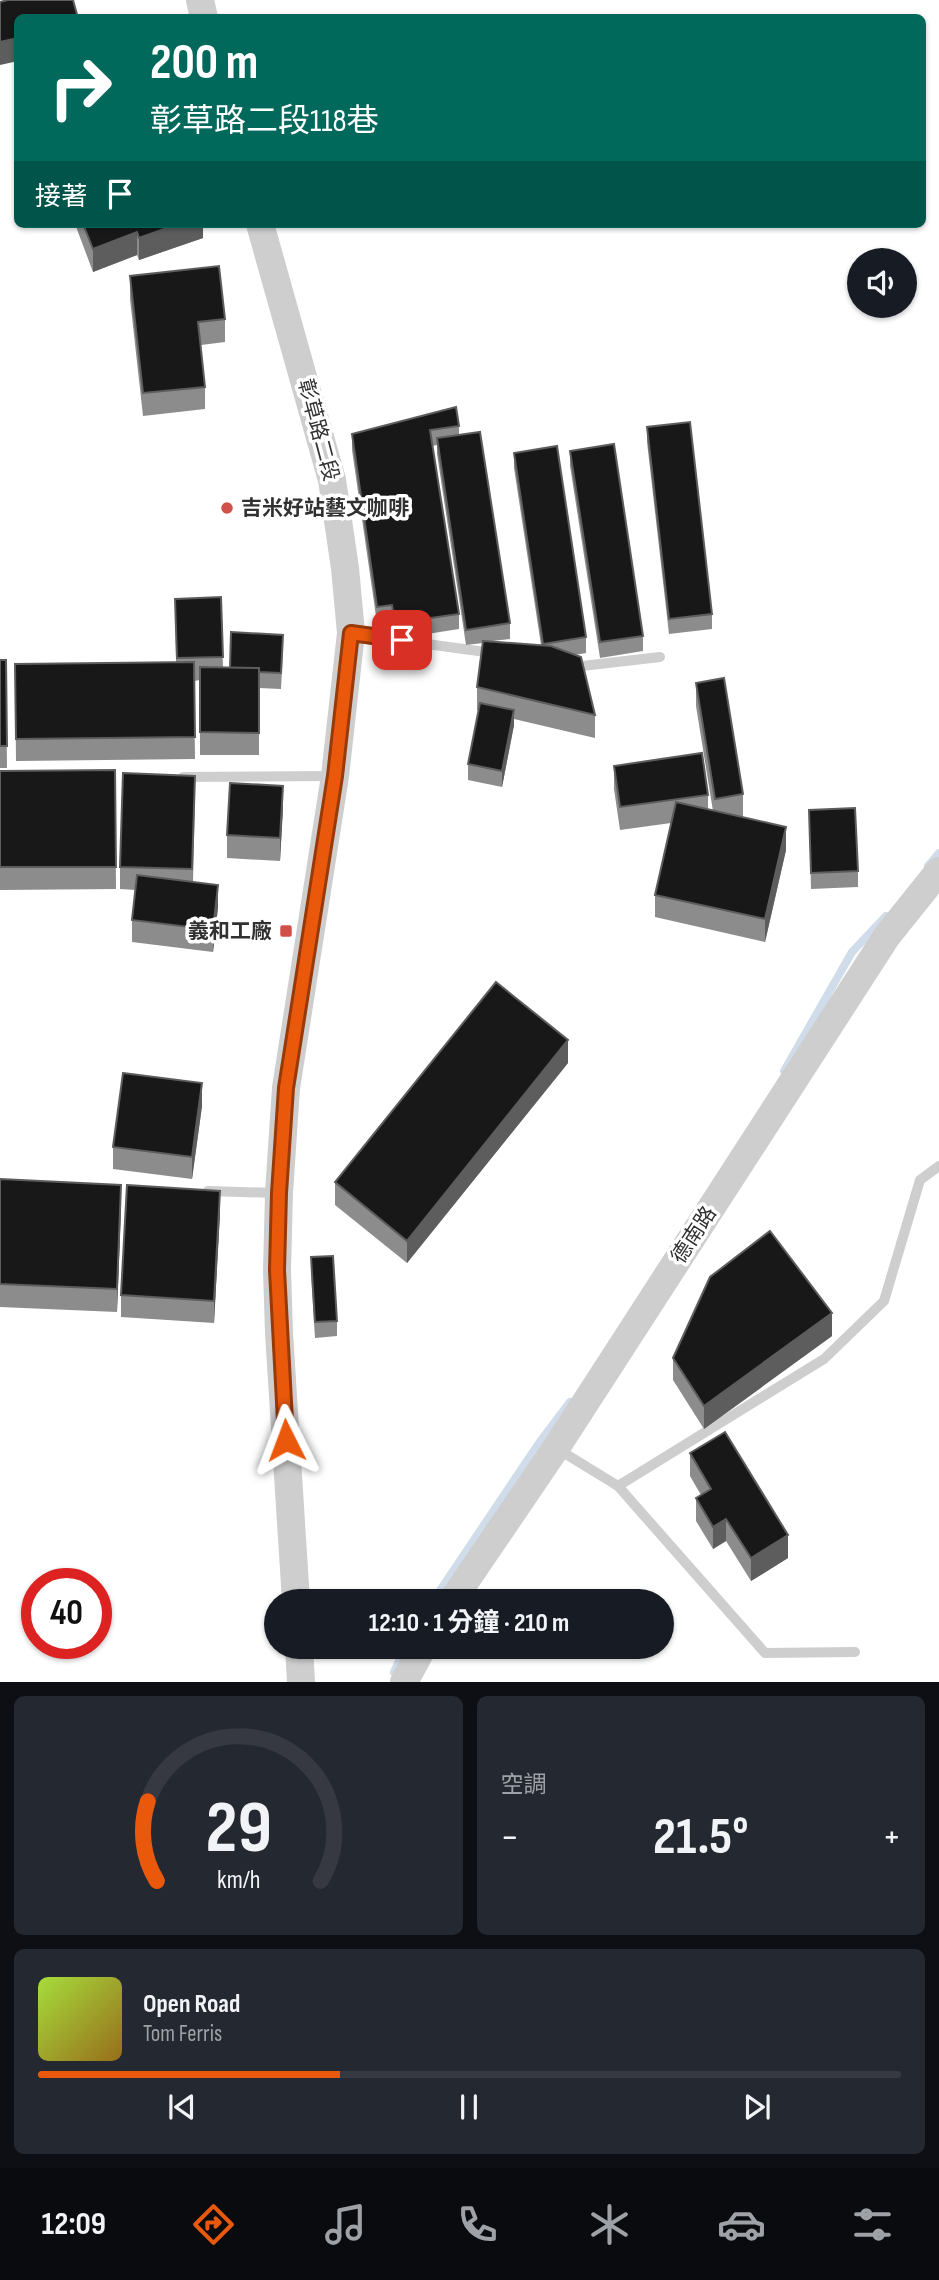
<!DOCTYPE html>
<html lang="zh-TW">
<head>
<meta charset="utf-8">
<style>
	:root { --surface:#171b24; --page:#242831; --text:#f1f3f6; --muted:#9ea1a6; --line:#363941; --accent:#ea580c }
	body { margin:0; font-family:"Sofia Sans Condensed","Noto Sans TC",sans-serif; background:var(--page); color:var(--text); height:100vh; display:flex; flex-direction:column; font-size:26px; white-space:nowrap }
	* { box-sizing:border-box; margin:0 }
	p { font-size:23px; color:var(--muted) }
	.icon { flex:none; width:38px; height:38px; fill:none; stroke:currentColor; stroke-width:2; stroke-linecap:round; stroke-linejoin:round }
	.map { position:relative; height:1682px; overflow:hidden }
	.sheet { display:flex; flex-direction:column; gap:14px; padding:14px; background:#0d0f14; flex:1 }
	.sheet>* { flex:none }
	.banner { position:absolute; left:14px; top:14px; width:912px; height:214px; border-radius:10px; box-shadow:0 2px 5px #0004; background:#00695c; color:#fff; overflow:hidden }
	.controls { position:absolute; left:847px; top:248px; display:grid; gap:14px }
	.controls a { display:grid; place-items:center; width:70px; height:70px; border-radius:50%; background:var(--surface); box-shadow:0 2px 5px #0004; font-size:35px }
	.speed { position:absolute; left:21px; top:1568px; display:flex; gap:14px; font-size:35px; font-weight:700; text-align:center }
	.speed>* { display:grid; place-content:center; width:91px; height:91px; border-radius:50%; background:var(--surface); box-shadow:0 2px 5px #0004; line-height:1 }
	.speed .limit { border:10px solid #d22; background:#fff; color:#111 }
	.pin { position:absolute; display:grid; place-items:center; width:60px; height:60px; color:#fff; margin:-30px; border-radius:14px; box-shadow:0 4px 10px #0006 }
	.me { position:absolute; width:77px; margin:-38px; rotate:357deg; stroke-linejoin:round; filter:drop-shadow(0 0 5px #0008) }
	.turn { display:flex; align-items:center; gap:24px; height:147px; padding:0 21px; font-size:32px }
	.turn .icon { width:91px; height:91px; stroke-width:2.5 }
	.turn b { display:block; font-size:49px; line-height:60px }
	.then { display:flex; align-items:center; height:66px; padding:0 21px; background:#0003; gap:14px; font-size:26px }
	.big { font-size:52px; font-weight:700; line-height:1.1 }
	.sheet .tile { flex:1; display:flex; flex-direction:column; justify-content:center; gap:10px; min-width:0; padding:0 24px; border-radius:10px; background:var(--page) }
	.sheet .dial { align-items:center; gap:0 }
	.dial svg { height:182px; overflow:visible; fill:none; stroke:var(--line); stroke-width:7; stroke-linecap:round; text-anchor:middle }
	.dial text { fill:var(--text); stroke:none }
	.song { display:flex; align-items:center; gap:21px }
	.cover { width:84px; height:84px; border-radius:10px; background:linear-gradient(135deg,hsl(80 70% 55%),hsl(40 70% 35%)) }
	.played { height:7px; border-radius:4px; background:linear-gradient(90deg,var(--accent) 35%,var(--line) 35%) }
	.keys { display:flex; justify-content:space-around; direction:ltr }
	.heat { display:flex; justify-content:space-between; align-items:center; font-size:38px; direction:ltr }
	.sheet .tiles { flex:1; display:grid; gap:14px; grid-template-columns:1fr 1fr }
	.tile:last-child { grid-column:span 2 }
	.trip { position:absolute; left:264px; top:1589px; width:410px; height:70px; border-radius:35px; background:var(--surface); box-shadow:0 2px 5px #0004; font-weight:700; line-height:70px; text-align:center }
	.tabs { display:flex; height:112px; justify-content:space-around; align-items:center; background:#090b0e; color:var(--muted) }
	.tabs .icon { width:49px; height:49px }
	.tabs .current { color:var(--accent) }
	.tabs b { font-size:32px; color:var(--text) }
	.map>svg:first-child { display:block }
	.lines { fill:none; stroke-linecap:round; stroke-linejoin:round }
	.stream { stroke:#d0dce9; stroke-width:8 }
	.service { stroke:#cecece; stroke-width:10 }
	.tertiary { stroke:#cecece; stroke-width:28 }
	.wall { fill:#8c8c8c }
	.shaded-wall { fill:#5d5d5d }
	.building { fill:#181818; stroke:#5d5d5d; stroke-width:2 }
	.route-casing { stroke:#983908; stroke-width:18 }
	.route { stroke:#ea580c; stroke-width:12 }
	.poi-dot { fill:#d0514a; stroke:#fff; stroke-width:2.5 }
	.labels { text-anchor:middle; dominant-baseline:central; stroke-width:7; stroke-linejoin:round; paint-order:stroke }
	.street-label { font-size:21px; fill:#313131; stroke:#fff }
	.poi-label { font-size:21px; font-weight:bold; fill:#313131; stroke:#fff; text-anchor:start }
</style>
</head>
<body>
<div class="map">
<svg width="939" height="1682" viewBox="0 0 939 1682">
	<rect width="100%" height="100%" fill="#fff"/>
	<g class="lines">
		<g class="stream">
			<path d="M928,866L939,853"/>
			<path d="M784,1071L852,952L886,916"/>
			<path d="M433,1601L539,1443L570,1402"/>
			<path d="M394,1672L405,1647"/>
		</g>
		<g class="service">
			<path d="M353,634L493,653"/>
			<path d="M572,664L582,666L660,657"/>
			<path d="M183,777L335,776"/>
			<path d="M208,1191L276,1193"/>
			<path d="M556,1448L618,1486L765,1653L855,1652"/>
			<path d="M618,1486L824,1359L884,1301L920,1180L939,1166"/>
		</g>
		<g class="tertiary">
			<path d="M200,0L204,18"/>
			<path d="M260,224L332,480L345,568L351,633L335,776L286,1088L279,1193L277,1270L279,1333L296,1601"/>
			<path d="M452,1601L556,1448L887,936L939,871"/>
			<path d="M299,1647L301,1682"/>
			<path d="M404,1682L423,1647"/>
		</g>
	</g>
	<g class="wall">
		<path d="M75,224H203V238L139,260L137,255L93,272Z"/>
		<path d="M130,276L225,319V342L201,345L205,387V409L143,416L130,299Z"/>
		<path d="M459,426V435L510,623V639L492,641L541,645L514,468V453L586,637V653L575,655L595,715V738L514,719V725L502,787L468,780V764L479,710H477V687L483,643L466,645L437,454V445L432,446L459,614V629L395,639L392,621L377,623L352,450V434Z"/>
		<path d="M647,427L712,614V629L669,634L647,442Z"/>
		<path d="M570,451L643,636V651L600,658L570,466Z"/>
		<path d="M221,597L223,668H230L283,650L281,689L259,688V755H200V680L194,681L195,759L16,761L15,664L176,662L175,599Z"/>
		<path d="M0,660H6L7,768H0Z"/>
		<path d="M696,683L743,794V817H741L786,850L765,942L655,917V895L671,823L620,830L614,789V766L708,795V810L713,811L696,706Z"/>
		<path d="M115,770L116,889L0,890V771Z"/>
		<path d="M195,798L193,882L218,907L213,952L132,942V920L136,890L120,889V867Z"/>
		<path d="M283,808L280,861L227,858V835Z"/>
		<path d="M809,810L858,871V887L811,889Z"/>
		<path d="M568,1063L407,1263L335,1205V1182Z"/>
		<path d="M202,1106L192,1179L113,1169V1147Z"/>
		<path d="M0,1179L121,1207L117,1312L0,1307Z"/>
		<path d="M220,1213L214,1323L121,1317V1295Z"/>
		<path d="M311,1257L337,1321V1336L315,1338L311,1273Z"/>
		<path d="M832,1336L704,1429L673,1380V1358Z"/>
		<path d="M690,1453L788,1558L751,1581L726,1541L713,1549L696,1521V1498L701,1495L690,1476Z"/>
	</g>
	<g class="shaded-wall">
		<path d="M18,38V61L0,65V42Z"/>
		<path d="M178,224H203V238L139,260V238Z"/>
		<path d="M137,232V255L93,272V249Z"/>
		<path d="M514,710V725L502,787V771Z"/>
		<path d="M283,786V808L280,861V838Z"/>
		<path d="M786,827V850L765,942V919Z"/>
		<path d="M218,885V907L213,952V930Z"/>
		<path d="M568,1040V1063L407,1263V1241Z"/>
		<path d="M202,1083V1106L192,1179V1157Z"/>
		<path d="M121,1185V1207L117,1312V1289Z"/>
		<path d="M220,1191V1213L214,1323V1301Z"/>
		<path d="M832,1313V1336L704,1429V1406Z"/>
		<path d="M726,1519V1541L713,1549V1527Z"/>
		<path d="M788,1535V1558L751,1581V1558Z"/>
	</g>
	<g class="building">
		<path d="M8,0H73L78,18H18V38L0,42V2Z"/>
		<path d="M83,224H178L139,238L137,232L93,249Z"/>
		<path d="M219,266L225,319L198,322L205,387L143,393L130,276Z"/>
		<path d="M456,407L459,426L430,430L459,614L395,623L392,605L377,607L352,434Z"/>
		<path d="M690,422L712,614L669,619L647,427Z"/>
		<path d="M480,432L510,623L466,630L437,438Z"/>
		<path d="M614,444L643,636L600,642L570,451Z"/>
		<path d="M557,446L586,637L543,644L514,453Z"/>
		<path d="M221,597L223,657L177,658L175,599Z"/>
		<path d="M231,632L283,635L281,673L259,672V668H230Z"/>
		<path d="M483,641L551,646L581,657L595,715L477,687Z"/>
		<path d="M0,660H6L7,746H0Z"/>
		<path d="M194,662L195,737L16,739L15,664Z"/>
		<path d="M200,667L259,668V733L200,732Z"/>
		<path d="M724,678L743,794L715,799L696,683Z"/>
		<path d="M480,703L514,710L502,771L468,764Z"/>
		<path d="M702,753L708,795L620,807L614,766Z"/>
		<path d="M115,770L116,867H0V771Z"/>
		<path d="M123,773L195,776L192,869L120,867Z"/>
		<path d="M230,783L283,786L280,838L227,835Z"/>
		<path d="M676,802L786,827L765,919L655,895Z"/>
		<path d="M855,808L858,871L811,873L809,810Z"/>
		<path d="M137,875L218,885L213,930L132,920Z"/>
		<path d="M496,982L568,1040L407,1241L335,1182Z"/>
		<path d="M123,1073L202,1083L192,1157L113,1147Z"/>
		<path d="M0,1179L121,1185L117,1289L0,1284Z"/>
		<path d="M127,1185L220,1191L214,1301L121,1295Z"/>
		<path d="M770,1231L832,1313L704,1406L673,1358L710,1277Z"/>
		<path d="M333,1256L337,1321L315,1322L311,1257Z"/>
		<path d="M725,1432L788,1535L751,1558L726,1519L713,1527L696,1498L711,1489L690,1453Z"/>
	</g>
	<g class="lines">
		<g class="route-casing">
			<path id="route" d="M286,1440L277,1270L279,1193L286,1088L335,776L351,633L402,640"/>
		</g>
		<use href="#route" class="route"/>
	</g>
	<g class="poi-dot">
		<circle cx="227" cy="508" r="7"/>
		<rect x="279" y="924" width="14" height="14" rx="3.5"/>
	</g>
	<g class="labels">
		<g class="street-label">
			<text transform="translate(318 430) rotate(75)">彰草路二段</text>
			<text transform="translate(694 1235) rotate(-57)">德南路</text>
		</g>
		<g class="poi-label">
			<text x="241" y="508">吉米好站藝文咖啡</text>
			<text x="272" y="931" text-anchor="end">義和工廠</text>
		</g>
	</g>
</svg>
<div class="controls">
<a><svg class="icon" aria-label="sound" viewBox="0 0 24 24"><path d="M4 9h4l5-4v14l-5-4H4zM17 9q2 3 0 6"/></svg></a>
</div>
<div class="speed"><div class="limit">40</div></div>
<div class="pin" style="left:402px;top:640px;background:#d93025"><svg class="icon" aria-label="arrive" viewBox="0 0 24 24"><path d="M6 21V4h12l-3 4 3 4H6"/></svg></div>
<svg class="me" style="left:286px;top:1440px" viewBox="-20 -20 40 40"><path d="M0-17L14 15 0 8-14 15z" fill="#ea580c" stroke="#fff" stroke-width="4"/></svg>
<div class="trip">12:10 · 1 分鐘 · 210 m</div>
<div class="banner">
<div class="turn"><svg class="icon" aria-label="right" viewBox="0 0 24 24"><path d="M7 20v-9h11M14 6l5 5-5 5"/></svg><div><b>200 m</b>彰草路二段118巷</div></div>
<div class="then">接著<svg class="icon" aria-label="arrive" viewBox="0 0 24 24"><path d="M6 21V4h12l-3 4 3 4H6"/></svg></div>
</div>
</div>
<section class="sheet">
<div class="tiles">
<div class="tile dial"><svg viewBox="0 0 100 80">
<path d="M14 69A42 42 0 1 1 86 69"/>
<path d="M14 69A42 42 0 0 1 10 34" stroke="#ea580c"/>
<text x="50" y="56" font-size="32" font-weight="700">29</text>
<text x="50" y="72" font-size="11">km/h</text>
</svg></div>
<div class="tile"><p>空調</p>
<div class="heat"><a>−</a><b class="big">21.5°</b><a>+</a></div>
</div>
<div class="tile">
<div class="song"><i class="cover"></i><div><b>Open Road</b><p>Tom Ferris</p></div></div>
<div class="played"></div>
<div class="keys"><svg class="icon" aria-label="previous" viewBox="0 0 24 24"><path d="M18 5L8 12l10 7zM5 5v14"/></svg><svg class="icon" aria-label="pause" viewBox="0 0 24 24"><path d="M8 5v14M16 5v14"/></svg><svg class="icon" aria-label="next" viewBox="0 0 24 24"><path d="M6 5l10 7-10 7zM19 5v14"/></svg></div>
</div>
</div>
</section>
<nav class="tabs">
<b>12:09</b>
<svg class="icon current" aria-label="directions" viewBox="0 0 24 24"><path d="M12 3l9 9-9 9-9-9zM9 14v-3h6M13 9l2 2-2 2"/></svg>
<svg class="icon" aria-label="music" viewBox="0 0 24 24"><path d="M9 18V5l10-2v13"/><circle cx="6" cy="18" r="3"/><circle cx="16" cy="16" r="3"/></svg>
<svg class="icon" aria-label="phone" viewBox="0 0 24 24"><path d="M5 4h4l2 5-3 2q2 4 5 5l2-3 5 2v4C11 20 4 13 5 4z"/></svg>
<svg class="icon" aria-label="climate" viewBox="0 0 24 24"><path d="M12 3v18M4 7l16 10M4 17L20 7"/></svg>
<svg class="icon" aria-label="car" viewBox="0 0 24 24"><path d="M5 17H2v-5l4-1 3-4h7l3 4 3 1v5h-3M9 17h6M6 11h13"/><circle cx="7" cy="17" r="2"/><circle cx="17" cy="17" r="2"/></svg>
<svg class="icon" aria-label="filters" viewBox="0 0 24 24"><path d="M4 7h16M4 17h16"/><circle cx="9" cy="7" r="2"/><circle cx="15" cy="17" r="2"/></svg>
</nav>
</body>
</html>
